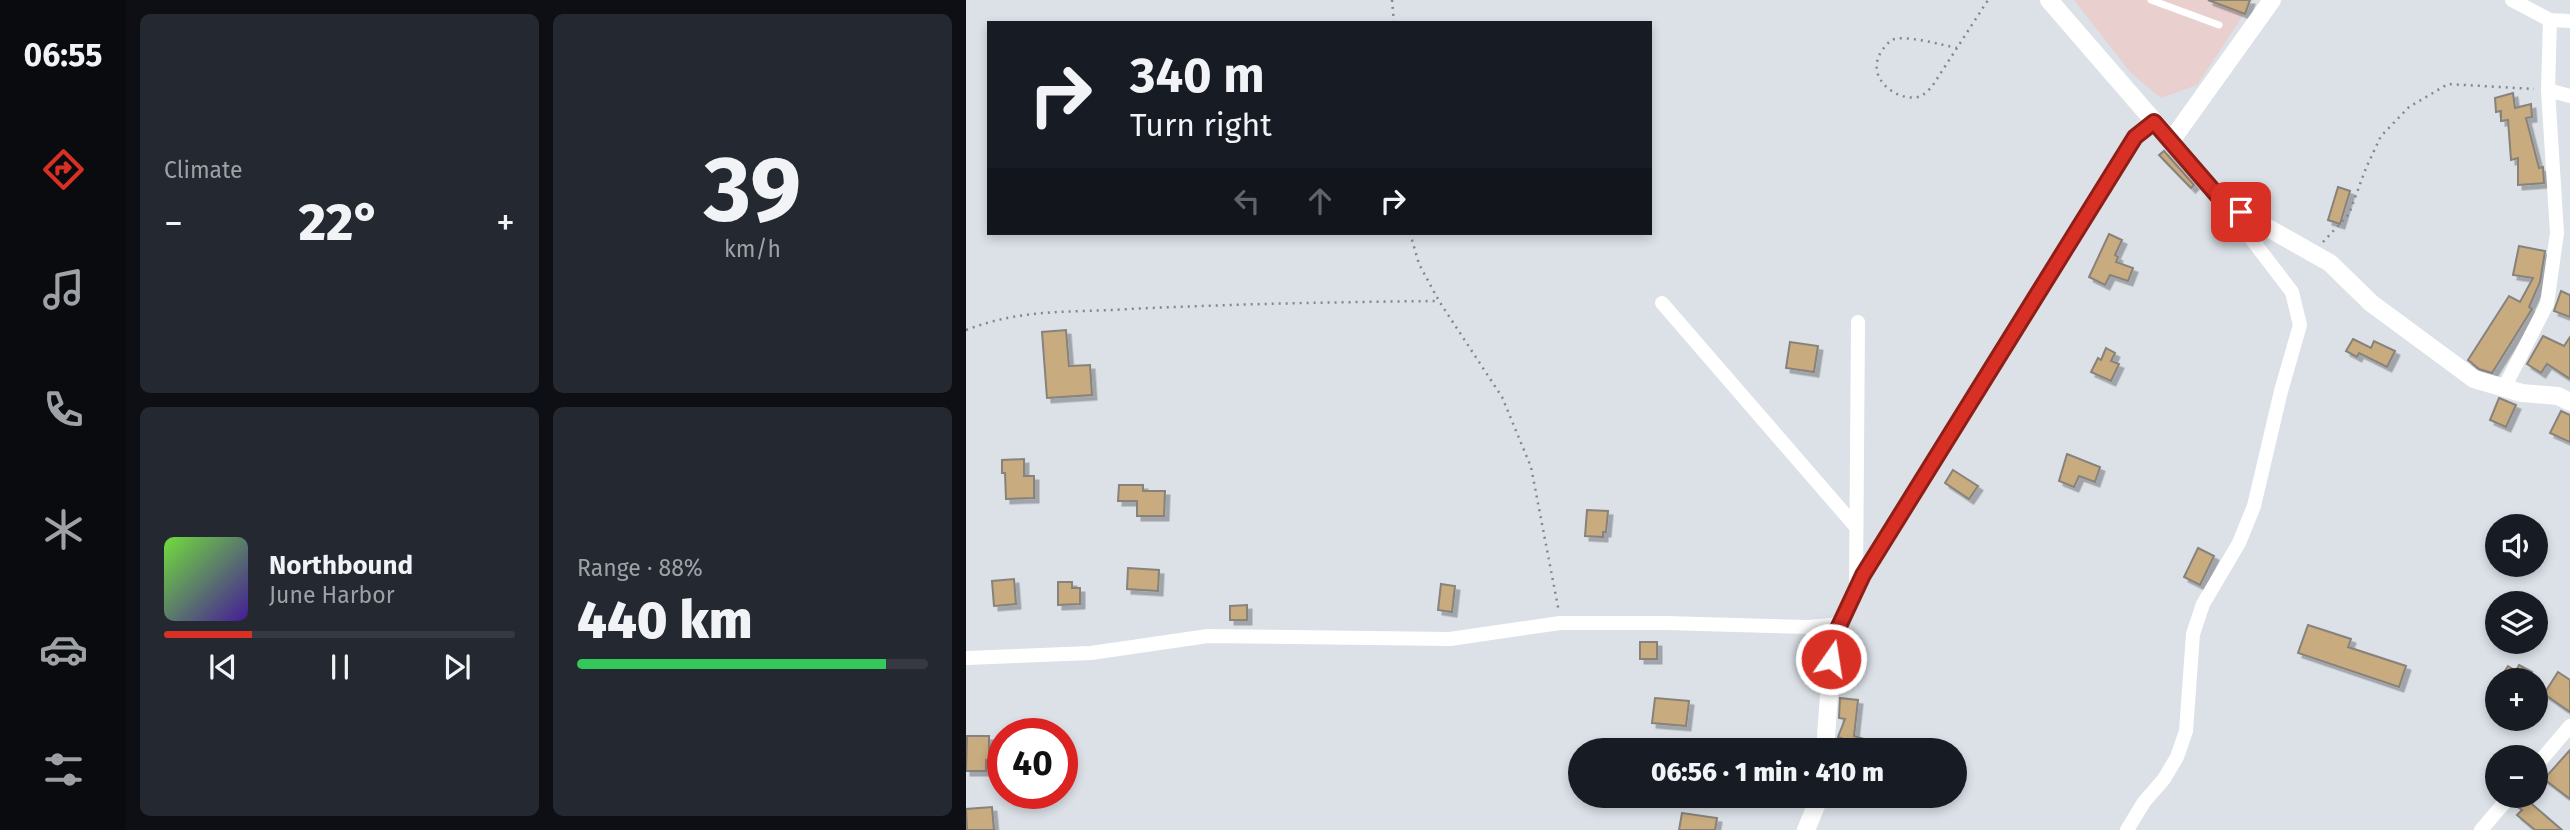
<!DOCTYPE html>
<html lang="en">
<head>
<meta charset="utf-8">
<style>
	:root { --surface:#171b24; --page:#242831; --text:#f1f3f6; --muted:#9ea1a6; --line:#363941; --accent:#d93025 }
	body { margin:0; font-family:"Fira Sans",sans-serif; background:var(--page); color:var(--text); height:100vh; display:flex; flex-direction:column; font-size:26px; white-space:nowrap }
	* { box-sizing:border-box; margin:0 }
	p { font-size:23px; color:var(--muted) }
	.icon { flex:none; width:38px; height:38px; fill:none; stroke:currentColor; stroke-width:2; stroke-linecap:round; stroke-linejoin:round }
	.map { position:relative; flex:1; overflow:hidden }
	.panel { display:flex; flex-direction:column; gap:14px; padding:14px; background:#0d0f14; width:840px }
	.panel>* { flex:none }
	.guide { position:absolute; left:21px; top:21px; width:665px; height:214px; border-radius:0px; box-shadow:0 4px 10px #0003; background:#171b24; color:var(--text); overflow:hidden }
	.buttons { position:absolute; left:1519px; top:514px; display:grid; gap:14px }
	.buttons a { display:grid; place-items:center; width:63px; height:63px; border-radius:50%; background:var(--surface); box-shadow:0 4px 10px #0003; font-size:35px }
	.speed { position:absolute; left:21px; top:718px; display:flex; gap:14px; font-size:35px; font-weight:700; text-align:center }
	.speed>* { display:grid; place-content:center; width:91px; height:91px; border-radius:50%; background:var(--surface); box-shadow:0 4px 10px #0003; line-height:1 }
	.speed .limit { border:10px solid #d22; background:#fff; color:#111 }
	.pin { position:absolute; display:grid; place-items:center; width:60px; height:60px; color:#fff; margin:-30px; border-radius:14px; box-shadow:0 4px 10px #0006 }
	.me { position:absolute; width:77px; margin:-38px; rotate:13deg; stroke-linejoin:round; filter:drop-shadow(0 0 5px #0008) }
	.turn { display:flex; align-items:center; gap:24px; height:147px; padding:0 28px; font-size:32px }
	.turn .icon { width:91px; height:91px; stroke-width:2.5 }
	.turn b { display:block; font-size:49px; line-height:60px }
	.lanes { display:flex; align-items:center; height:66px; padding:0 28px; background:#0003; justify-content:center; gap:35px; direction:ltr }
	.lanes .off { opacity:.35 }
	.big { font-size:52px; font-weight:800; line-height:1.1 }
	.panel .tile { flex:1; display:flex; flex-direction:column; justify-content:center; gap:10px; min-width:0; padding:0 24px; border-radius:10px; background:var(--page) }
	.panel .dial { align-items:center; gap:0 }
	.dial b { font-size:91px; line-height:1 }
	.song { display:flex; align-items:center; gap:21px }
	.cover { width:84px; height:84px; border-radius:10px; background:linear-gradient(135deg,hsl(100 70% 55%),hsl(260 70% 35%)) }
	.played { height:7px; border-radius:4px; background:linear-gradient(90deg,var(--accent) 25%,var(--line) 25%) }
	.keys { display:flex; justify-content:space-around; direction:ltr }
	.heat { display:flex; justify-content:space-between; align-items:center; font-size:38px; direction:ltr }
	.charge { height:10px; border-radius:5px; background:linear-gradient(90deg,#34c759 88%,var(--line) 0) }
	.panel .tiles { flex:1; display:grid; gap:14px; grid-template-columns:repeat(2,1fr) }
	.trip { position:absolute; left:602px; top:738px; width:399px; height:70px; border-radius:35px; background:var(--surface); box-shadow:0 4px 10px #0003; font-weight:800; line-height:70px; text-align:center }
	main { display:flex; flex:1; min-height:0 }
	.tabs { display:flex; flex-direction:column; width:126px; justify-content:space-around; align-items:center; background:#090b0e; color:var(--muted) }
	.tabs .icon { width:49px; height:49px }
	.tabs .on { color:var(--accent) }
	.tabs b { font-size:32px; color:var(--text) }
	.map>svg:first-child { display:block }
	.education { fill:#e9cfce }
	.building { fill:#c8ab7e; stroke:#87827c; stroke-width:2; filter:url(#shadow) }
	.lines { fill:none; stroke-linecap:round; stroke-linejoin:round }
	.path { stroke:#82878b; stroke-width:2.5; stroke-dasharray:2 5; stroke-linecap:butt }
	.service { stroke:#fff; stroke-width:7 }
	.minor { stroke:#fff; stroke-width:14 }
	.tertiary { stroke:#fff; stroke-width:18 }
	.route-casing { stroke:#8d1f18; stroke-width:18 }
	.route { stroke:#d93025; stroke-width:12 }
</style>
</head>
<body>
<main>
<nav class="tabs">
<b>06:55</b>
<svg class="icon on" aria-label="directions" viewBox="0 0 24 24"><path d="M12 3l9 9-9 9-9-9zM9 14v-3h6M13 9l2 2-2 2"/></svg>
<svg class="icon" aria-label="music" viewBox="0 0 24 24"><path d="M9 18V5l10-2v13"/><circle cx="6" cy="18" r="3"/><circle cx="16" cy="16" r="3"/></svg>
<svg class="icon" aria-label="phone" viewBox="0 0 24 24"><path d="M5 4h4l2 5-3 2q2 4 5 5l2-3 5 2v4C11 20 4 13 5 4z"/></svg>
<svg class="icon" aria-label="climate" viewBox="0 0 24 24"><path d="M12 3v18M4 7l16 10M4 17L20 7"/></svg>
<svg class="icon" aria-label="car" viewBox="0 0 24 24"><path d="M5 17H2v-5l4-1 3-4h7l3 4 3 1v5h-3M9 17h6M6 11h13"/><circle cx="7" cy="17" r="2"/><circle cx="17" cy="17" r="2"/></svg>
<svg class="icon" aria-label="filters" viewBox="0 0 24 24"><path d="M4 7h16M4 17h16"/><circle cx="9" cy="7" r="2"/><circle cx="15" cy="17" r="2"/></svg>
</nav>
<section class="panel">
<div class="tiles">
<div class="tile"><p>Climate</p>
<div class="heat"><a>−</a><b class="big">22°</b><a>+</a></div>
</div>
<div class="tile dial"><b>39</b><p>km/h</p></div>
<div class="tile">
<div class="song"><i class="cover"></i><div><b>Northbound</b><p>June Harbor</p></div></div>
<div class="played"></div>
<div class="keys"><svg class="icon" aria-label="previous" viewBox="0 0 24 24"><path d="M18 5L8 12l10 7zM5 5v14"/></svg><svg class="icon" aria-label="pause" viewBox="0 0 24 24"><path d="M8 5v14M16 5v14"/></svg><svg class="icon" aria-label="next" viewBox="0 0 24 24"><path d="M6 5l10 7-10 7zM19 5v14"/></svg></div>
</div>
<div class="tile"><p>Range · 88%</p><b class="big">440 km</b><div class="charge"></div></div>
</div>
</section>
<div class="map">
<svg width="1604" height="830" viewBox="0 0 1604 830">
	<defs>
		<filter id="shadow"><feDropShadow dx="4.5" dy="4.5" stdDeviation="0" flood-color="#0004"/></filter>
	</defs>
	<rect width="100%" height="100%" fill="#dbe1e7"/>
	<path class="education" d="M1108,0H1287L1231,85L1195,98L1165,73Z"/>
	<g class="building">
		<path d="M1242,0H1284L1279,14Z"/>
		<path d="M1547,93L1549,108L1565,104L1566,117L1560,118L1573,168L1577,167L1578,183L1552,185V158L1545,160L1542,120L1535,121V111L1530,112L1529,98Z"/>
		<path d="M1198,151L1228,185L1225,188L1193,155Z"/>
		<path d="M1372,187L1384,191L1374,224L1362,220Z"/>
		<path d="M1143,234L1156,240L1149,255L1152,257L1150,262L1167,268L1162,281L1144,275L1139,285L1123,277Z"/>
		<path d="M1553,246L1579,251L1574,282L1563,307L1566,309L1526,373L1513,369L1502,360L1543,296L1554,302L1567,278L1547,275Z"/>
		<path d="M1595,291L1604,295V317L1588,311Z"/>
		<path d="M100,330L103,366L124,365L126,395L81,398L76,332Z"/>
		<path d="M1577,336L1598,346L1604,337V379L1581,364L1575,373L1561,364Z"/>
		<path d="M1387,339L1405,348L1408,341L1429,351L1421,367L1393,353L1391,357L1380,351Z"/>
		<path d="M824,342L852,346L848,372L820,368Z"/>
		<path d="M1140,348L1149,353L1145,361L1153,364L1145,381L1125,372L1132,358L1135,360Z"/>
		<path d="M1533,398L1550,405L1540,427L1524,420Z"/>
		<path d="M1595,411L1604,415V442L1584,433Z"/>
		<path d="M1101,454L1134,467L1129,482L1113,476L1108,487L1093,481Z"/>
		<path d="M58,459V476H68V498L40,499L39,473H36V460Z"/>
		<path d="M987,470L1012,486L1003,499L979,483Z"/>
		<path d="M153,485H177V491H199L198,516H171V501H152Z"/>
		<path d="M621,510L642,511L640,532H637V537L619,536Z"/>
		<path d="M1232,548L1248,556L1234,585L1218,577Z"/>
		<path d="M162,568L193,570L192,591L161,589Z"/>
		<path d="M48,579L50,604L28,606L26,581Z"/>
		<path d="M92,582H106V588H114V604L92,605Z"/>
		<path d="M475,584L489,586L486,612L472,610Z"/>
		<path d="M281,605V620H264V606Z"/>
		<path d="M1342,625L1385,639L1382,647L1440,666L1433,687L1332,653Z"/>
		<rect x="674" y="642" width="17" height="17"/>
		<path d="M1553,665L1566,672L1562,679L1566,681H1532L1542,666L1550,671Z"/>
		<path d="M1592,672L1604,680V712L1578,694Z"/>
		<path d="M689,698L723,701L720,726L686,723Z"/>
		<path d="M874,698L892,700L888,736L901,740L897,751H879L883,741L872,737L879,719L873,718Z"/>
		<path d="M1,736H23V761L20,760V771H0Z"/>
		<path d="M1604,750V799L1578,779Z"/>
		<path d="M1560,799L1596,830H1569L1551,815L1556,810L1553,808Z"/>
		<path d="M26,807L28,830H1L0,809Z"/>
		<path d="M716,813L751,818L749,830H713Z"/>
	</g>
	<g class="lines">
		<g class="path">
			<path d="M426,0L428,23"/>
			<path d="M991,48C977,45 937,34 926,40C922,42 917,49 915,52C898,80 935,104 955,96C960,93 964,89 967,85L1022,0"/>
			<path d="M444,233L453,264L473,301L536,397L565,467L593,612"/>
			<path d="M1357,242L1383,214L1400,168L1415,136L1443,107L1482,84L1568,89"/>
			<path d="M0,330C57,308 103,313 163,309C266,304 369,302 473,301"/>
		</g>
		<path class="service" d="M1185,0L1253,25"/>
		<g class="minor">
			<path d="M1546,0L1584,20L1604,21"/>
			<path d="M1582,90L1604,96"/>
			<path d="M696,303L890,527"/>
			<path d="M1538,388L1581,304L1591,233L1582,90L1584,20"/>
			<path d="M890,588L892,322"/>
			<path d="M0,658L125,653L242,636L484,639L594,623H700L843,627L874,624"/>
			<path d="M1570,766L1604,726"/>
			<path d="M1161,830L1178,802L1198,779L1211,757L1220,731L1227,634L1237,604L1273,543L1288,506L1315,391L1334,325L1326,292L1261,207"/>
			<path d="M1515,830L1544,796"/>
		</g>
		<g class="tertiary">
			<path d="M1083,0L1205,141L1306,0"/>
			<path d="M1205,141L1258,203L1364,263L1405,303L1508,379L1556,393L1592,396L1604,402"/>
			<path d="M859,751L867,639L897,575L1169,137L1188,122"/>
			<path d="M840,830L854,796"/>
		</g>
	</g>
	<g class="lines">
		<g class="route-casing">
			<path id="route" d="M865,659L867,639L897,575L1169,137L1188,122L1258,203L1275,212"/>
		</g>
		<use href="#route" class="route"/>
	</g>
</svg>
<div class="buttons">
<a><svg class="icon" aria-label="sound" viewBox="0 0 24 24"><path d="M4 9h4l5-4v14l-5-4H4zM17 9q2 3 0 6"/></svg></a>
<a><svg class="icon" aria-label="layers" viewBox="0 0 24 24"><path d="M12 4l9 5-9 5-9-5zM3 14l9 5 9-5"/></svg></a>
<a>+</a>
<a>−</a>
</div>
<div class="speed"><div class="limit">40</div></div>
<div class="pin" style="left:1275px;top:212px;background:#d93025"><svg class="icon" aria-label="arrive" viewBox="0 0 24 24"><path d="M6 21V4h12l-3 4 3 4H6"/></svg></div>
<svg class="me" style="left:865px;top:659px" viewBox="-20 -20 40 40"><circle r="17" fill="#d93025" stroke="#fff" stroke-width="3"/><path d="M0-11L8 9 0 5-8 9z" fill="#fff"/></svg>
<div class="trip">06:56 · 1 min · 410 m</div>
<div class="guide">
<div class="turn"><svg class="icon" aria-label="right" viewBox="0 0 24 24"><path d="M7 20v-9h11M14 6l5 5-5 5"/></svg><div><b>340 m</b>Turn right</div></div>
<div class="lanes"><svg class="icon off" aria-label="left" viewBox="0 0 24 24"><path d="M17 20v-9H6M10 6l-5 5 5 5"/></svg><svg class="icon off" aria-label="ahead" viewBox="0 0 24 24"><path d="M12 20V5M6 11l6-6 6 6"/></svg><svg class="icon" aria-label="right" viewBox="0 0 24 24"><path d="M7 20v-9h11M14 6l5 5-5 5"/></svg></div>
</div>
</div>
</main>
</body>
</html>
